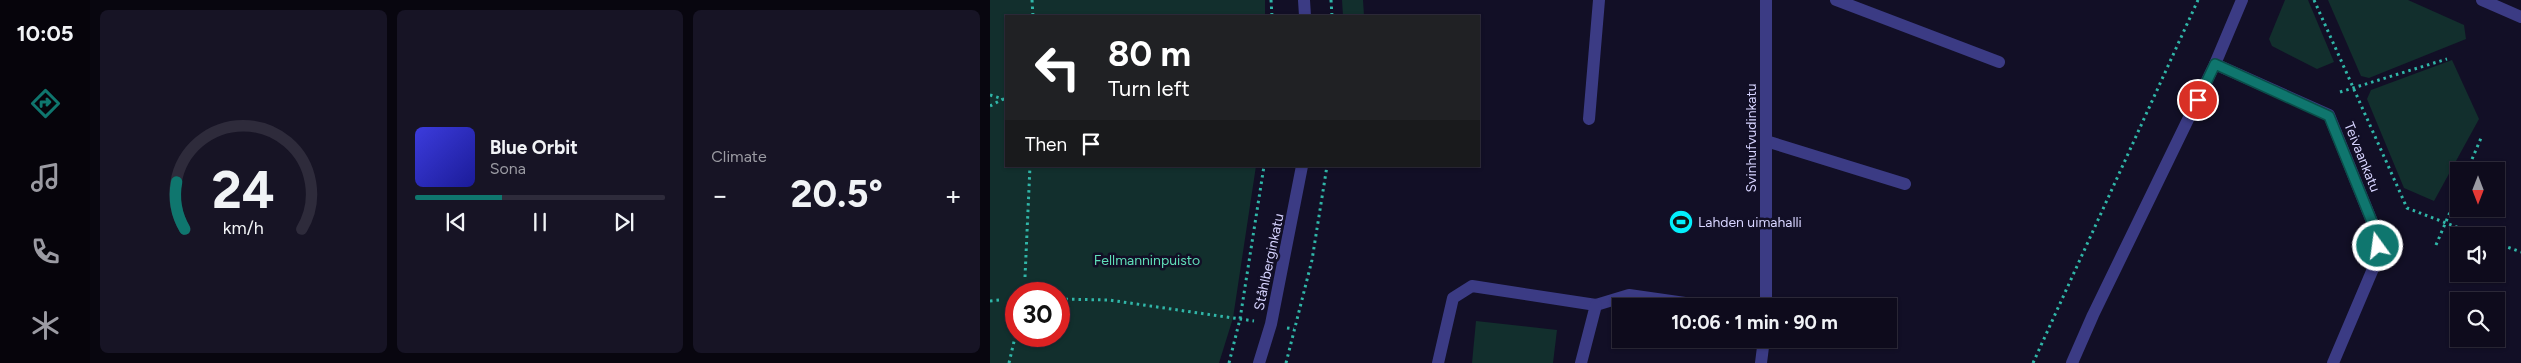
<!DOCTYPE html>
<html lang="en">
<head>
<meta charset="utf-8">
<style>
	:root { --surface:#0e0b1c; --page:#171425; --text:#f1f3f6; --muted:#9b9ba3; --line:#2e2b3b; --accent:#0f766e }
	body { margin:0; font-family:Figtree,sans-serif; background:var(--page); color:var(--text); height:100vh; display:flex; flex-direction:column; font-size:19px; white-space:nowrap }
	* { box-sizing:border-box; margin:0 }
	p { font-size:16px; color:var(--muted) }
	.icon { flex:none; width:28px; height:28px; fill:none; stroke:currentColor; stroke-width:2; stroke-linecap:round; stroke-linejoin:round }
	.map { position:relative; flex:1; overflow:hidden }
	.panel { display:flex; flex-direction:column; gap:10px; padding:10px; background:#08060f; width:900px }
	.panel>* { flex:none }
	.hud { position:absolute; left:15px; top:15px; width:475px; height:152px; border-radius:0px; box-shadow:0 1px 4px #0004,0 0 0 1px var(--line); background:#202124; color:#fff; overflow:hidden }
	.needle { width:32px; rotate:180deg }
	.fabs { position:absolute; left:1460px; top:162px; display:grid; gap:10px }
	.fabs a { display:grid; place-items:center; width:55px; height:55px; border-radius:0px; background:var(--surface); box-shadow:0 1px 4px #0004,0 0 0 1px var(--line); font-size:25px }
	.speed { position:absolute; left:15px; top:282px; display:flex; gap:10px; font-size:25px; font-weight:700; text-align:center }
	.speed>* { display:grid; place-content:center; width:65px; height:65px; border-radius:50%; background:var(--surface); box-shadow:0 1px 4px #0004,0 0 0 1px var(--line); line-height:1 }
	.speed .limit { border:8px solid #d22; background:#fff; color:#111 }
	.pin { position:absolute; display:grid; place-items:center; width:42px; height:42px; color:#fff; margin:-21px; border:2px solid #fff; border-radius:50%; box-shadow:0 1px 5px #0007 }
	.me { position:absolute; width:55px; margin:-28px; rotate:346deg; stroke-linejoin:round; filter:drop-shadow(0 0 4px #0008) }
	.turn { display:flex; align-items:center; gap:18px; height:105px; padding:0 20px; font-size:22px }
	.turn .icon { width:65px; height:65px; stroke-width:2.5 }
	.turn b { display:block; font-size:35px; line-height:42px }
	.then { display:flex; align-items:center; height:48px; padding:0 20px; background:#0003; gap:10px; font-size:19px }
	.big { font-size:38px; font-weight:700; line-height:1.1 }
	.panel .widget { flex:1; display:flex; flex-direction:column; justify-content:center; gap:8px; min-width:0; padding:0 18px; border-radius:8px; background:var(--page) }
	.panel .dial { align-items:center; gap:0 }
	.dial svg { height:130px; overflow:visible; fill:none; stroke:var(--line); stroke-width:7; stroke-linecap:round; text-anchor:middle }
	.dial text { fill:var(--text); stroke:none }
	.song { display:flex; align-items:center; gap:15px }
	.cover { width:60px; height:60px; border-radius:8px; background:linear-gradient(135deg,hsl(240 70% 55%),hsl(240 70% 35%)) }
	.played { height:5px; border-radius:2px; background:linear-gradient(90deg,var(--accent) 35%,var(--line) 35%) }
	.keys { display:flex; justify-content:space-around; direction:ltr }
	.heat { display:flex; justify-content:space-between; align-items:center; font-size:28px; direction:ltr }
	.panel .tiles { flex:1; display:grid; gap:10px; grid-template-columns:repeat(3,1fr) }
	.trip { position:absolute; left:622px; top:298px; width:285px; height:50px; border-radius:0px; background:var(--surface); box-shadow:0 1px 4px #0004,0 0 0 1px var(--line); font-weight:700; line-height:50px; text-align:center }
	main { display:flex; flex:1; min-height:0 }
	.dock { display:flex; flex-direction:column; width:90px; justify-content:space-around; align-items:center; background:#06040b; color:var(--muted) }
	.dock .icon { width:35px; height:35px }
	.dock .active { color:var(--accent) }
	.dock b { font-size:22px; color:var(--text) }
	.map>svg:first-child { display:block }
	.green { fill:#122f2d; fill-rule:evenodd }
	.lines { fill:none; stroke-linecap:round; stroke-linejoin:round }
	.path { stroke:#30b6a8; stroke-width:3; stroke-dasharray:2.5 4; stroke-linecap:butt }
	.service { stroke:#3b3b84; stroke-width:12 }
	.minor { stroke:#3b3b84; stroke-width:12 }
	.route-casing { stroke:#0a4d48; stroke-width:12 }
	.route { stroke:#0f766e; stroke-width:9 }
	.labels { text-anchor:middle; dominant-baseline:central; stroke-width:5; stroke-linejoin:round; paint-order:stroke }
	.street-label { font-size:14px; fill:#d7d4ff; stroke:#120f26 }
	.poi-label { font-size:14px; fill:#d7d4ff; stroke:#120f26; text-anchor:start }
	.park-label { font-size:14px; fill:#60dfb9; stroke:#120f26 }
</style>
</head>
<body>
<main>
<nav class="dock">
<b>10:05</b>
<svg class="icon active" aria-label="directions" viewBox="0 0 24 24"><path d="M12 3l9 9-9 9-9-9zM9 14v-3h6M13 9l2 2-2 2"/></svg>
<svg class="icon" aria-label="music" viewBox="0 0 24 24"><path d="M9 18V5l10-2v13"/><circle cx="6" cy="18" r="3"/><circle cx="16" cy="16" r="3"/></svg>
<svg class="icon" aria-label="phone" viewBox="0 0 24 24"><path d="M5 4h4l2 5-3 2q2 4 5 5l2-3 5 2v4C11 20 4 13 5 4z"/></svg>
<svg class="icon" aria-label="climate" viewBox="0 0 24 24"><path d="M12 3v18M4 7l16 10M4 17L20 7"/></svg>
</nav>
<section class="panel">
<div class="tiles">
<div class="widget dial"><svg viewBox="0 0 100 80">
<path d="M14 69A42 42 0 1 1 86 69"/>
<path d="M14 69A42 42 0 0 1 9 40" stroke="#0f766e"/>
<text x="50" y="56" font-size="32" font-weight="700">24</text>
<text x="50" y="72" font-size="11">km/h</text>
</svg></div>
<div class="widget">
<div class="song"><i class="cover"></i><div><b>Blue Orbit</b><p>Sona</p></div></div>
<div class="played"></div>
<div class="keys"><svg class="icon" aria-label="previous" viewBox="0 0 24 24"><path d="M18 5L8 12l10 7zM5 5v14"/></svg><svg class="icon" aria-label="pause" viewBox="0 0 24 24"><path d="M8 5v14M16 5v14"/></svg><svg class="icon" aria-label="next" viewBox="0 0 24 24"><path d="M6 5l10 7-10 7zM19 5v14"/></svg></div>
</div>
<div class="widget"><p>Climate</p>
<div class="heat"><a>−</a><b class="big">20.5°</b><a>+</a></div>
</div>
</div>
</section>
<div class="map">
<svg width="1531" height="363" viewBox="0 0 1531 363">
	<rect width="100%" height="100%" fill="#120f26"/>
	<g class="green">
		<path d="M0,0H275V16H16V166H266L243,318L229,363H0ZM26,294H69V336H26Z"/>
		<path d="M352,0H373L374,16H353Z"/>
		<path d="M1295,0H1318L1344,62L1327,69L1282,46L1279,39Z"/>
		<path d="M1338,0H1418L1474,25L1476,39L1379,78L1371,76Z"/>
		<path d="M1462,60L1489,119L1444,201L1414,188L1377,99L1381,90Z"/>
		<path d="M486,321L567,330L563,363H482Z"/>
	</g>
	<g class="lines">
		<g class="path">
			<path d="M42,0L43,16"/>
			<path d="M281,0L282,16"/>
			<path d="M341,0L342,16"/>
			<path d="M1324,0L1417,208L1490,236"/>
			<path d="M1350,92L1457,59"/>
			<path d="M0,95L16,100"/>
			<path d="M0,106L13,99"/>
			<path d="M1477,171L1491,138"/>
			<path d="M1506,243L1531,252"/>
			<path d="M1446,245L1469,191"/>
			<path d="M35,277L40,166"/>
			<path d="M69,299L119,300L264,321"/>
			<path d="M0,301L10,300"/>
			<path d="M297,328L304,329"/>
			<path d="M19,363L26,333"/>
			<path d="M239,363L250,319L274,166"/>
			<path d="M296,363L322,260L337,166"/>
			<path d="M1043,363L1208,0"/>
		</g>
		<g class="service">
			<path d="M846,0L1009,62"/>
			<path d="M599,119L609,0"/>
			<path d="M776,141L915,184"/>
			<path d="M448,363L463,298L482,286L606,305L639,295L716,306"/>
			<path d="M591,363L606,305"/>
			<path d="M1082,363L1103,315L1225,64"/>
		</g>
		<g class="minor">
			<path d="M314,0L315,16"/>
			<path d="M776,0V306"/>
			<path d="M1252,0L1225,64L1339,115L1387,234L1388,257L1343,363"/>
			<path d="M1492,0L1531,17"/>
			<path d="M269,363L281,324L312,166"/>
			<path d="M771,363L774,339"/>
		</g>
	</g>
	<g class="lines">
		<g class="route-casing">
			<path id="route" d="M1208,100L1225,64L1339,116L1387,234L1388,246"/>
		</g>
		<use href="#route" class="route"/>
	</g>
	<defs>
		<g id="stadium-disc" transform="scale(1.25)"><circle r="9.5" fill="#03effc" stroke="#120f26"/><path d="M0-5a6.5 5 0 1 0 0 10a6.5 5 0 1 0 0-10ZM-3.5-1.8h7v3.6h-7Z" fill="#111"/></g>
	</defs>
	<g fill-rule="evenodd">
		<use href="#stadium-disc" x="691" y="222"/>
	</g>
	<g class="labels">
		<g class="street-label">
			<text transform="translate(761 138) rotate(-90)">Svinhufvudinkatu</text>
			<text transform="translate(1372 157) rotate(68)">Teivaankatu</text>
			<text transform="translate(279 262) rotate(-78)">Ståhlberginkatu</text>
		</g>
		<g class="poi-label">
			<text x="708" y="222">Lahden uimahalli</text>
		</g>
		<g class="park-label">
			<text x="157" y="260">Fellmanninpuisto</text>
		</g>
	</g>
</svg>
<div class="fabs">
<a><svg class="needle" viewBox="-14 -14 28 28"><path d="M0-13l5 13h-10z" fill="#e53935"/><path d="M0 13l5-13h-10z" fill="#9b9ba3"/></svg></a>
<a><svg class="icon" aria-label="sound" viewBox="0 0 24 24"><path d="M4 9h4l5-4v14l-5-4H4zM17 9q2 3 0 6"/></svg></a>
<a><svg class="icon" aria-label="search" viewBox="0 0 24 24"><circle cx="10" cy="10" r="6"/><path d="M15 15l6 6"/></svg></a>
</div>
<div class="speed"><div class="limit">30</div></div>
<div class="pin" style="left:1208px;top:100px;background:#d93025"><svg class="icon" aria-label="arrive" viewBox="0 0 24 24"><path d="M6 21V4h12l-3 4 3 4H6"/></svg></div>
<svg class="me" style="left:1388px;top:246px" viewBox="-20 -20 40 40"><circle r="17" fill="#0f766e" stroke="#fff" stroke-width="3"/><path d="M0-11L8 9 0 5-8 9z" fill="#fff"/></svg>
<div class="trip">10:06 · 1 min · 90 m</div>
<div class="hud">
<div class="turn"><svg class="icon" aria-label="left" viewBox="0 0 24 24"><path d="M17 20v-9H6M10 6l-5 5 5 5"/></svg><div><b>80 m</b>Turn left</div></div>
<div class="then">Then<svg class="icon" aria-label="arrive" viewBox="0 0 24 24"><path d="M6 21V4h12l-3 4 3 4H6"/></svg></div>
</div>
</div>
</main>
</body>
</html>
